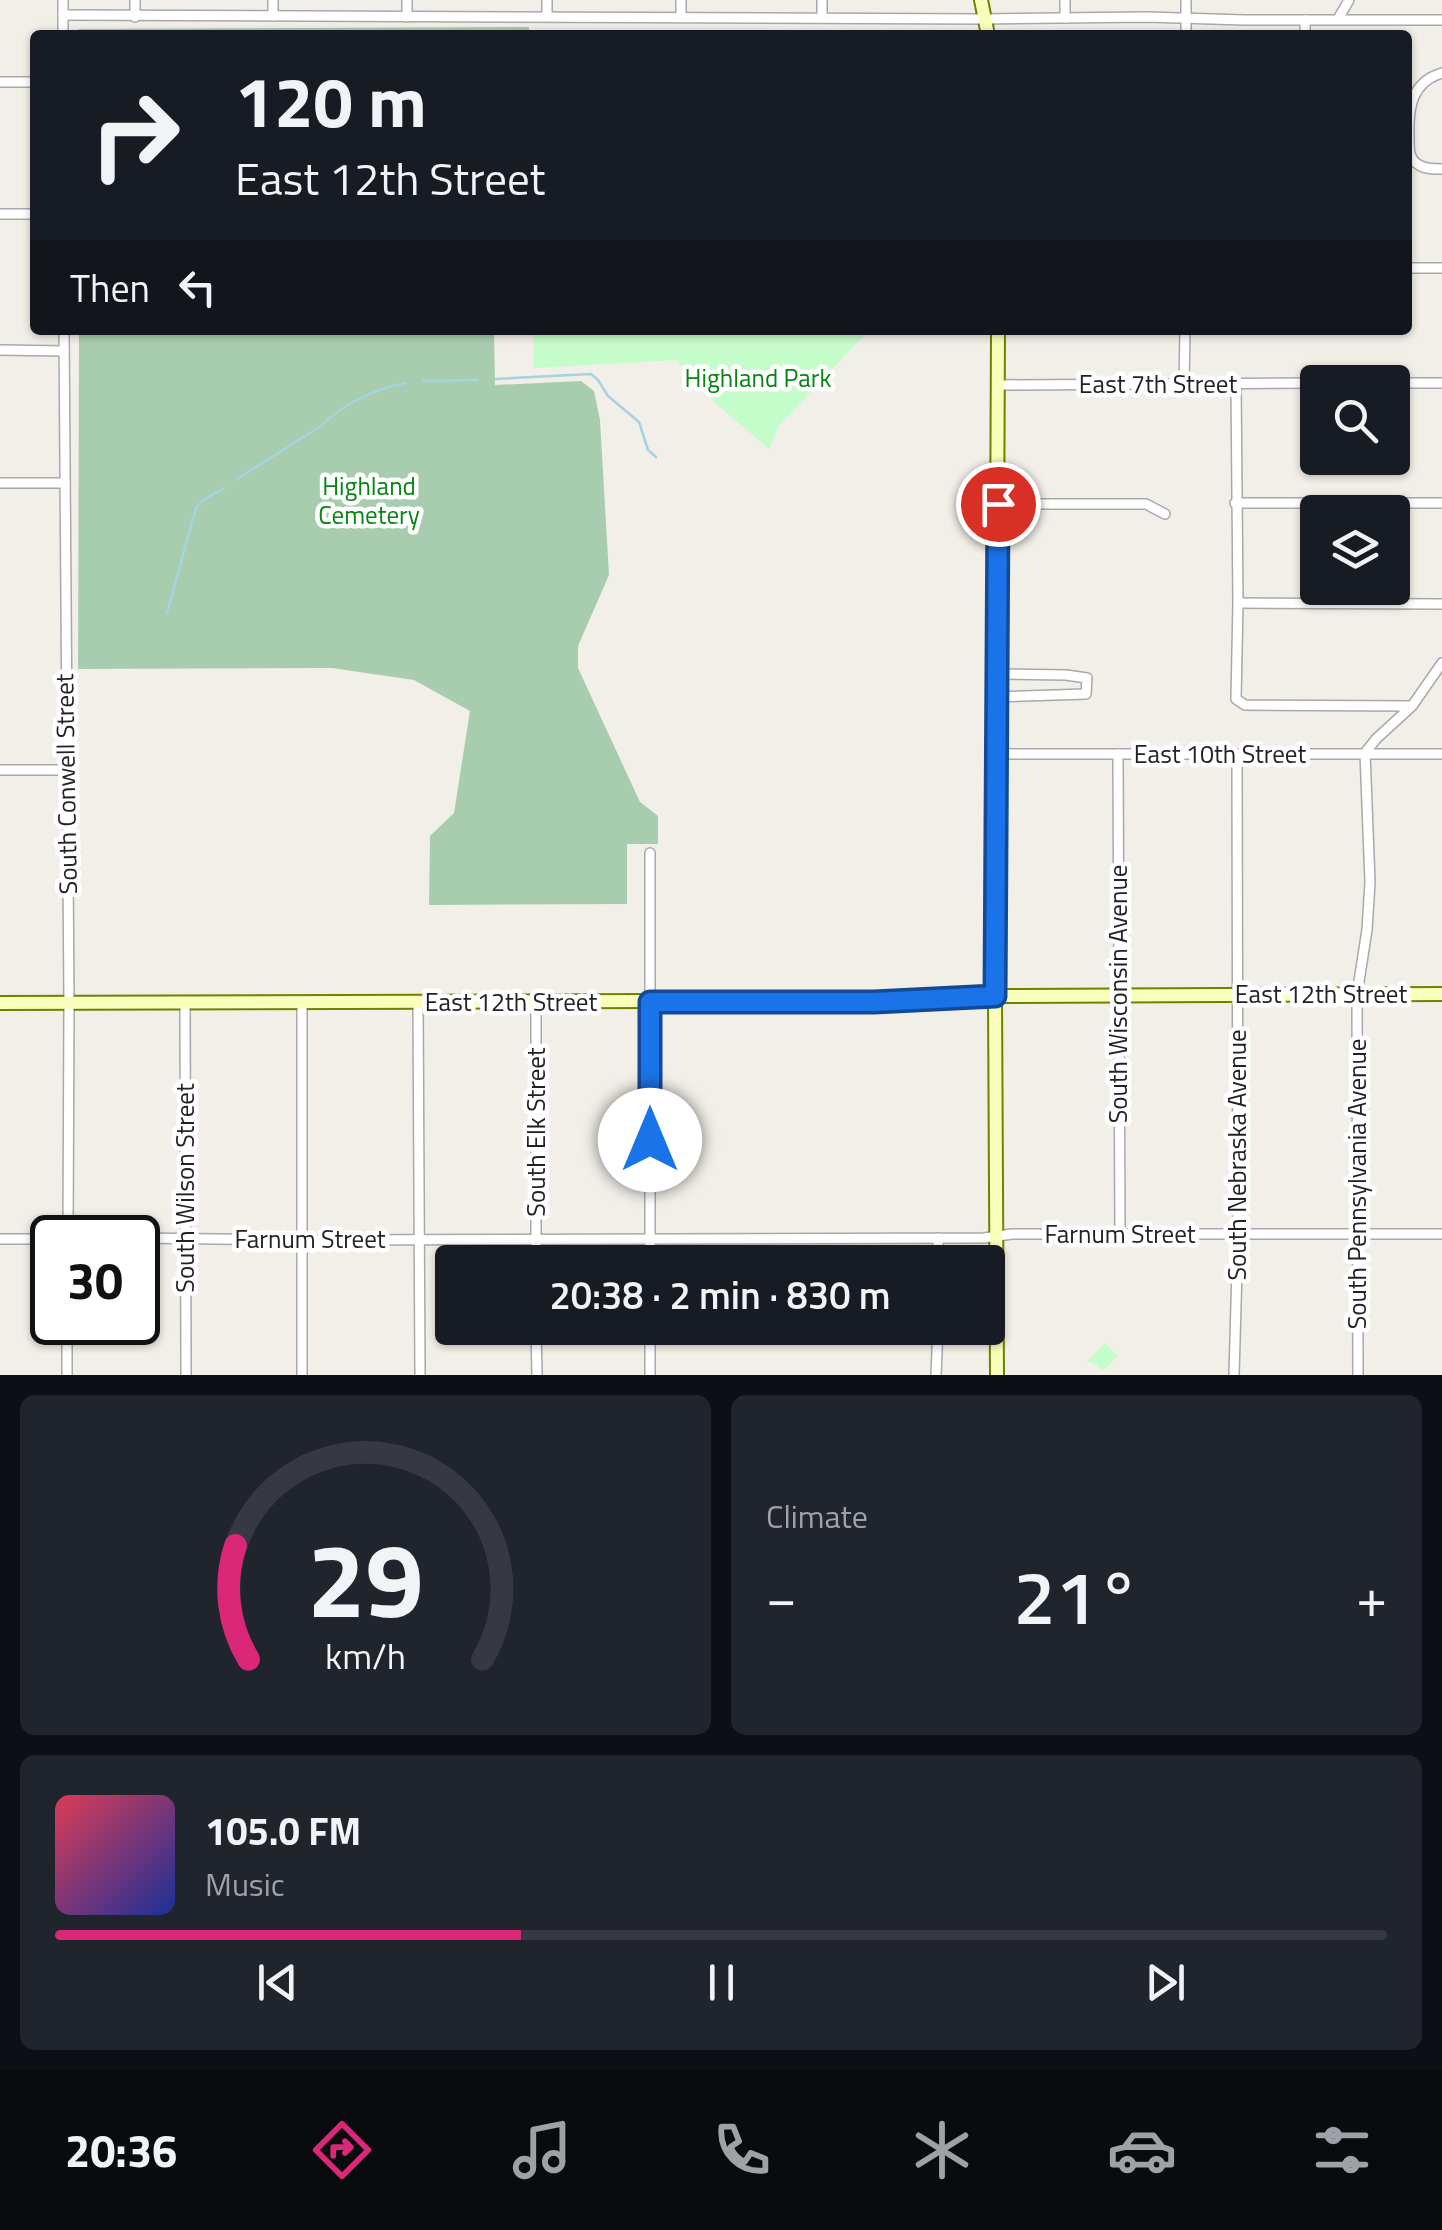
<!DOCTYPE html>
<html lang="en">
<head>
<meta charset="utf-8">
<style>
	:root { --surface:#171b24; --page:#20242c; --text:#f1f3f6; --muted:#9ea1a6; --line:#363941; --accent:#db2777 }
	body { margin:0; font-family:"Titillium Web",sans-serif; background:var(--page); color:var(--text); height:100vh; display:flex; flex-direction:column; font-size:38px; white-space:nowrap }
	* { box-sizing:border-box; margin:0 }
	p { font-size:32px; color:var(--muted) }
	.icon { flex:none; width:55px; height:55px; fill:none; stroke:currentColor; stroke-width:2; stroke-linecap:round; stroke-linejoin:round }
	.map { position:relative; height:1375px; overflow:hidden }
	.drawer { display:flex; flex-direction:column; gap:20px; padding:20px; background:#0d0f14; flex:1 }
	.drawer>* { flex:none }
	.top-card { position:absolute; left:30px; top:30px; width:1382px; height:305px; border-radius:10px; box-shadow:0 2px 8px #0004; background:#171b24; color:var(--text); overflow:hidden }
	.tools { position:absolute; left:1300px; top:365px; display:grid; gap:20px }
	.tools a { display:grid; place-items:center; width:110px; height:110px; border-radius:10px; background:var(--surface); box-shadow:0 2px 8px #0004; font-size:50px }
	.speed { position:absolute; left:30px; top:1215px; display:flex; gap:20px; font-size:50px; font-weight:700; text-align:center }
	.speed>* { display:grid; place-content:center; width:130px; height:130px; border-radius:50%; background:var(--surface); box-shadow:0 2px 8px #0004; line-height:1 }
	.speed .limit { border:5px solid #111; border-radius:15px; background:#fff; color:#111 }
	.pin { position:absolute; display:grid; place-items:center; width:85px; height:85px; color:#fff; margin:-42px; border:5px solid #fff; border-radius:50%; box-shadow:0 2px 10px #0007 }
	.me { position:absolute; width:110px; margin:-55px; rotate:0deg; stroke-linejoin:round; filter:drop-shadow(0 0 8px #0008) }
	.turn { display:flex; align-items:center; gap:35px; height:210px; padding:0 40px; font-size:45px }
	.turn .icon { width:130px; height:130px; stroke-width:2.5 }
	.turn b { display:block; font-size:70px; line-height:85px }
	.then { display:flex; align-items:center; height:95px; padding:0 40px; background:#0003; gap:20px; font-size:38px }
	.big { font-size:75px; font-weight:600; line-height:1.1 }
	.drawer .tile { flex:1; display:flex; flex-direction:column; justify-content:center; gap:15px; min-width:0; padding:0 35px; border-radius:15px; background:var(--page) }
	.drawer .dial { align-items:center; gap:0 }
	.dial svg { height:260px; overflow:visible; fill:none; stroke:var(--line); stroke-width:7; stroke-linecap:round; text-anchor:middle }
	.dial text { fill:var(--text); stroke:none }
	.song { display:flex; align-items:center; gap:30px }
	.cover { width:120px; height:120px; border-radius:15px; background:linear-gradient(135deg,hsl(350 70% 55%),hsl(230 70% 35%)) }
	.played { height:10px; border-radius:5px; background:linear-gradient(90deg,var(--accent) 35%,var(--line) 35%) }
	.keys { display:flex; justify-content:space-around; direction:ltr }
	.heat { display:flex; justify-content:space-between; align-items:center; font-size:55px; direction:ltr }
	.drawer .tiles { flex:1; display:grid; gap:20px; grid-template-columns:1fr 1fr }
	.tile:last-child { grid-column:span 2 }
	.trip { position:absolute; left:435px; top:1245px; width:570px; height:100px; border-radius:10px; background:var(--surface); box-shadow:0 2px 8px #0004; font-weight:600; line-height:100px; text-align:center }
	.menu { display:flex; height:160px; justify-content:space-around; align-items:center; background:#090b0e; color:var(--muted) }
	.menu .icon { width:70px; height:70px }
	.menu .active { color:var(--accent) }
	.menu b { font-size:45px; color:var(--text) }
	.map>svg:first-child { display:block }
	.cemetery { fill:#a8cdae }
	.park { fill:#c4fdca }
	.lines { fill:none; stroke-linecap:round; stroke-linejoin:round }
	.stream { stroke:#a6d3e2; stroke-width:2.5 }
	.street-casing { stroke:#a9a9a9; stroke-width:12 }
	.secondary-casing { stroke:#708100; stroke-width:16 }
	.street { stroke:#fff; stroke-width:9 }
	.secondary { stroke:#f9febb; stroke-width:12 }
	.route-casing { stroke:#114b97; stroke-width:25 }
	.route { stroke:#1a73e8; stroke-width:18 }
	.labels { text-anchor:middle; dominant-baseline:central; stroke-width:9; stroke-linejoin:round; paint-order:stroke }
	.park-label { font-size:25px; fill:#068513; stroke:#fff }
	.street-label { font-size:25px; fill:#222; stroke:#fff }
</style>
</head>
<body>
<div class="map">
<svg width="1442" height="1375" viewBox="0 0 1442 1375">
	<rect width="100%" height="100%" fill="#f2efe8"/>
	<g class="cemetery">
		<path d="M529,27V35H78L79,29Z"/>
		<path d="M79,330H494L495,385L581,381L594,391L600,420L609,575L578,646V668L640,802L658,816V844H627V904L429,905L430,836L454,813L470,711L414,680L332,668L78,669Z"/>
	</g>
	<g class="park">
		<path d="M533,330H869L779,426L769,449L714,402L677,360L534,368Z"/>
		<path d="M1105,1343L1118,1356L1103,1371L1097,1365L1087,1361Z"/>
	</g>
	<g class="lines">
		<g class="stream">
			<path d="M496,379L591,374L598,380L608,396L639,422L648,450L656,457"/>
			<path d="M423,381L477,380"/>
			<path d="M237,479L321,426C343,404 374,389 405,383"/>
			<path d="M167,613L196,508L202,501L224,488"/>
		</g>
		<g class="street-casing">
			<g id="street">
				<path d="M63,0V35"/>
				<path d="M273,0V16"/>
				<path d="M1065,0V18"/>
				<path d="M63,15L984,19L1147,17L1244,20H1442"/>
				<path d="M547,16V0"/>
				<path d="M135,17V0"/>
				<path d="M407,17V0"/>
				<path d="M681,17V0"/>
				<path d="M822,17V0"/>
				<path d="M1338,19L1349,0"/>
				<path d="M1305,20V35"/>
				<path d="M1186,35V0"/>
				<path d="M1442,73C1411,82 1408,109 1409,137C1409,148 1408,159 1419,165C1425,169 1434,169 1442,169"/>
				<path d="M0,82H35"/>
				<path d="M0,214H35"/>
				<path d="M1408,268H1442"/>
				<path d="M64,330L69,1002L68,1238"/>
				<path d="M0,350L64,351"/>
				<path d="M1236,383L1238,603L1236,699L1245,705L1411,706"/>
				<path d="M1392,383H1442"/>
				<path d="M1184,384L1185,330"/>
				<path d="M998,385L1318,383"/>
				<path d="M0,483H65"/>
				<path d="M1235,503H1442"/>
				<path d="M997,504H1146L1165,514"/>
				<path d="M1238,603L1442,604"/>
				<path d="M996,674L1066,675L1087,678L1086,694L996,697"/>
				<path d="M997,752L1012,754H1442"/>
				<path d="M1118,754L1120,1234"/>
				<path d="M0,770H66"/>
				<path d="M650,853V1262"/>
				<path d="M185,1002L186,1375"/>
				<path d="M302,1002V1375"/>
				<path d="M418,1002L420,1375"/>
				<path d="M138,1238L301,1240L984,1238L1012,1234H1442"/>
				<path d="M0,1239H52"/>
				<path d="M536,1262V1002"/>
				<path d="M938,1262V1238"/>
				<path d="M536,1328L537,1375"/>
				<path d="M67,1375V1322"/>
				<path d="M650,1375V1328"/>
				<path d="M936,1375L938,1328"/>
				<path d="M1234,1375L1238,1234L1237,755"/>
				<path d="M1358,1375L1357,994L1367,930L1370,882L1365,753L1376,739L1412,706L1442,663"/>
			</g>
		</g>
		<g class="secondary-casing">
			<g id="secondary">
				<path d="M981,0L988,35"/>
				<path d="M0,1003L649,1001L783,1003L890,1002L995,996L1442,994"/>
				<path d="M997,1375L995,996L998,330"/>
			</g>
		</g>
		<use href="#street" class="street"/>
		<use href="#secondary" class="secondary"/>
	</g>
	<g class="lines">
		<g class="route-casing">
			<path id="route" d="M650,1140V1002H874L995,996L998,504"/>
		</g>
		<use href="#route" class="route"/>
	</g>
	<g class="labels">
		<g class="park-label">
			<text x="758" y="378">Highland Park</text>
			<text x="369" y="486">Highland<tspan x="369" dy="29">Cemetery</tspan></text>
		</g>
		<g class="street-label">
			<text x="1158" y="384">East 7th Street</text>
			<text x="1220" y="754">East 10th Street</text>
			<text transform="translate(66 784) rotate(-91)">South Conwell Street</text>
			<text transform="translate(1118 994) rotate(-90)">South Wisconsin Avenue</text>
			<text x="1321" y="994">East 12th Street</text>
			<text x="511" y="1002">East 12th Street</text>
			<text transform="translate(536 1132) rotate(-90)">South Elk Street</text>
			<text transform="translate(1237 1155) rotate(-90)">South Nebraska Avenue</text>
			<text transform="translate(1357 1184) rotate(-90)">South Pennsylvania Avenue</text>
			<text transform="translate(185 1188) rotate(-90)">South Wilson Street</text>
			<text x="1120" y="1234">Farnum Street</text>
			<text x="310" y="1239">Farnum Street</text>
		</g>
	</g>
</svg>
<div class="tools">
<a><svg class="icon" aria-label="search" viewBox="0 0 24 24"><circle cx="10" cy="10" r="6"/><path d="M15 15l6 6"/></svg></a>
<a><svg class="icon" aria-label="layers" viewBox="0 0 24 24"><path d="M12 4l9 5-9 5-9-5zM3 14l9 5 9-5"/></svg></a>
</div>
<div class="speed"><div class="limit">30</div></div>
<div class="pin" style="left:998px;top:504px;background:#d93025"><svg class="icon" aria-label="arrive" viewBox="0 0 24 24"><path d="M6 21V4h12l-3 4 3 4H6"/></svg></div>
<svg class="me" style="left:650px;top:1140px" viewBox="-20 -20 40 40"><circle r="19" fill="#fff"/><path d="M0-13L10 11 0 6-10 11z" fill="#1a73e8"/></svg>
<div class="trip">20:38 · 2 min · 830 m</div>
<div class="top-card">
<div class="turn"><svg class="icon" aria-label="right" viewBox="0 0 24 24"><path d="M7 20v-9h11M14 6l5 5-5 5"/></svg><div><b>120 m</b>East 12th Street</div></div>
<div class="then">Then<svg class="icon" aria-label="left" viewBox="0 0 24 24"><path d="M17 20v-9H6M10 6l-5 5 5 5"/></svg></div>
</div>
</div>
<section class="drawer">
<div class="tiles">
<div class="tile dial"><svg viewBox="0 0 100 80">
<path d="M14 69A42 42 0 1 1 86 69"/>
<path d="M14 69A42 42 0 0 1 10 34" stroke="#db2777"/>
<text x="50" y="56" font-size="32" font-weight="700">29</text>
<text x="50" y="72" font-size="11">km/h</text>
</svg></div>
<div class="tile"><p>Climate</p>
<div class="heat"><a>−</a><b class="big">21°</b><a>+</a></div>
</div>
<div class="tile">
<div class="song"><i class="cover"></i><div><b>105.0 FM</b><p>Music</p></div></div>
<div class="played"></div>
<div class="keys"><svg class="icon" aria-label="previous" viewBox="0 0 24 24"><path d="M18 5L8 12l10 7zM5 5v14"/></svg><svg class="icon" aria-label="pause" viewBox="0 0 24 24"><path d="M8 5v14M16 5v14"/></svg><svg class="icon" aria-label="next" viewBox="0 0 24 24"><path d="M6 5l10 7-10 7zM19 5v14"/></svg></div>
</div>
</div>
</section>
<nav class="menu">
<b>20:36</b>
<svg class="icon active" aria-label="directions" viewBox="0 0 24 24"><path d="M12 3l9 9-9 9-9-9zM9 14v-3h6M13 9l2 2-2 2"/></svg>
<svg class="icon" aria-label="music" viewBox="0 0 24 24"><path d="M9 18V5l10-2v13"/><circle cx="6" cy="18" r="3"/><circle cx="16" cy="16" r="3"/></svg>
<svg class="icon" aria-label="phone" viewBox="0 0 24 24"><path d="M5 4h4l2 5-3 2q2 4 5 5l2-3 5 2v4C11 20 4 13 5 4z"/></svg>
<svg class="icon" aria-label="climate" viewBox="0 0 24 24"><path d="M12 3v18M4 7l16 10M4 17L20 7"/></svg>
<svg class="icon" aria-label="car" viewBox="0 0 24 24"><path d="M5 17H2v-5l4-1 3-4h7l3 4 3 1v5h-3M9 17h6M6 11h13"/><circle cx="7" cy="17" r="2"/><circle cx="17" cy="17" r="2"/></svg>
<svg class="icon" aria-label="filters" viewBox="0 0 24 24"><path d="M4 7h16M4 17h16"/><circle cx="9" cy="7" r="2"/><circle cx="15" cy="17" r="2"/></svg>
</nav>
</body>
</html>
